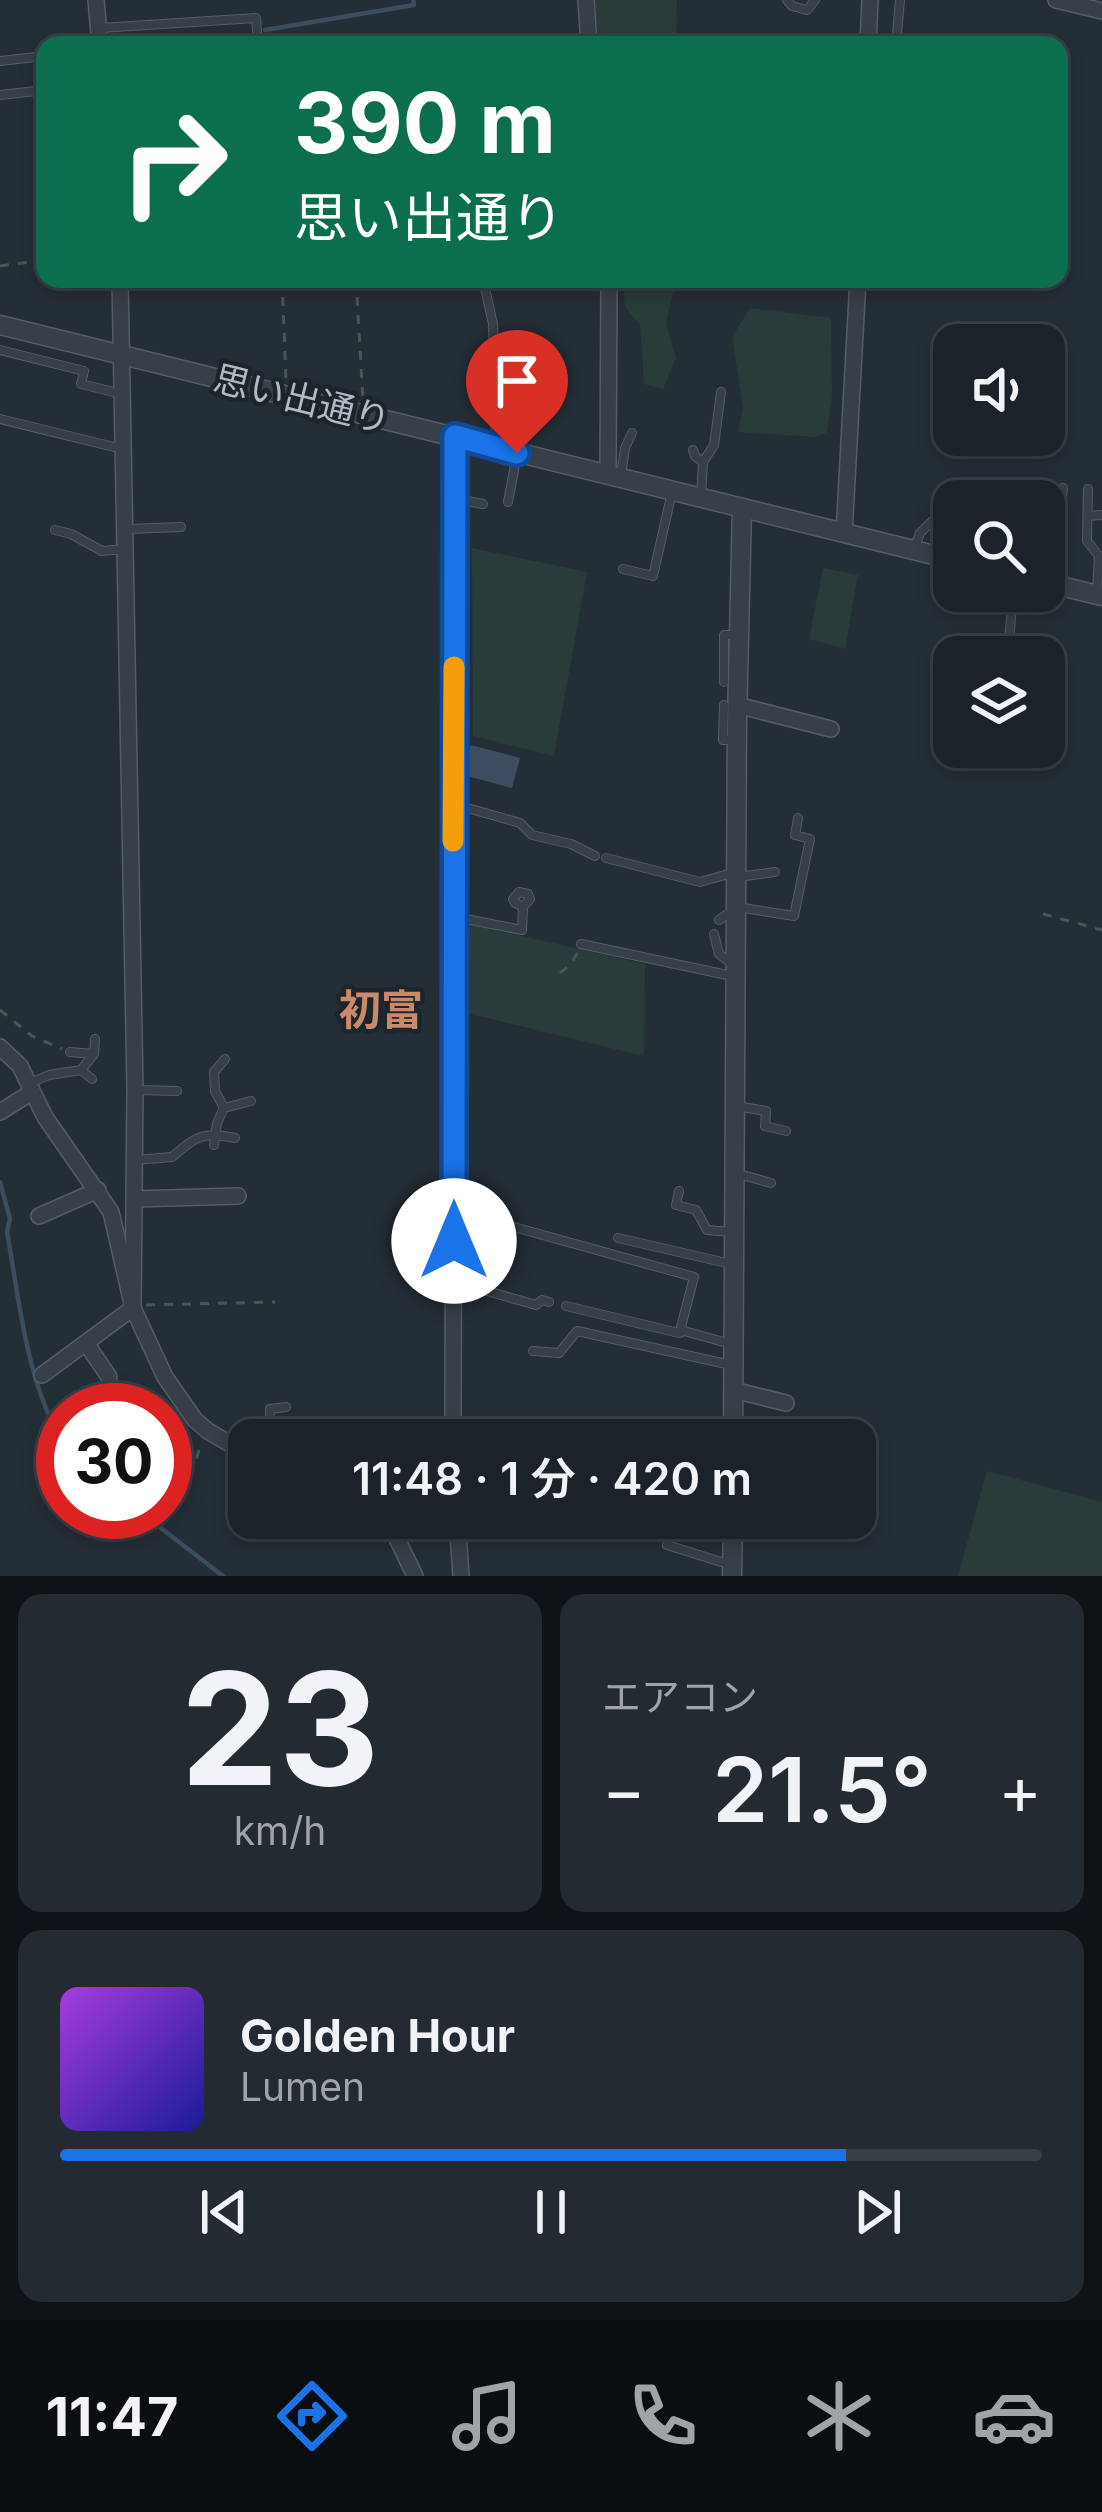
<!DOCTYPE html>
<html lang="ja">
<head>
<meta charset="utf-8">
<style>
	:root { --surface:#1b2229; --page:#242a31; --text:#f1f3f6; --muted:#a0a4a8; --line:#393f46; --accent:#1a73e8 }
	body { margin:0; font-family:Inter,"Noto Sans JP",sans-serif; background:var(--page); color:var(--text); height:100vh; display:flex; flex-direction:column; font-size:45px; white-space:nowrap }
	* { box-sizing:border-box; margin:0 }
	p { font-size:39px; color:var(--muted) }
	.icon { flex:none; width:66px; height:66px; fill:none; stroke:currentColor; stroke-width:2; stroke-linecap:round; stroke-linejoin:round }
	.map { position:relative; height:1576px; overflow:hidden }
	.details { display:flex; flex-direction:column; gap:18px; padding:18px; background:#0f1317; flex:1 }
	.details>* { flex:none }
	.top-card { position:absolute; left:36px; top:36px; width:1032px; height:252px; border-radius:24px; box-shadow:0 6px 18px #0003,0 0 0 3px var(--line); background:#0b6e4f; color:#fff; overflow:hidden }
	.fabs { position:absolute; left:933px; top:324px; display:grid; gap:24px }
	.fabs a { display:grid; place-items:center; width:132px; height:132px; border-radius:24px; background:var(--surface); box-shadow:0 6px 18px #0003,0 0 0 3px var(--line); font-size:60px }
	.speed { position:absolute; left:36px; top:1383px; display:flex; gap:24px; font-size:60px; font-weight:700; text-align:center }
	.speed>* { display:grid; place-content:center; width:156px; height:156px; border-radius:50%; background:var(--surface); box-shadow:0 6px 18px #0003,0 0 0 3px var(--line); line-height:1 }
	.speed .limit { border:18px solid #d22; background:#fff; color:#111 }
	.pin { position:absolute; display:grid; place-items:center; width:102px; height:102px; color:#fff; margin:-123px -51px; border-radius:50% 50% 50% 0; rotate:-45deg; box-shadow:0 0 12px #0007 }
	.pin .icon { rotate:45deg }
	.me { position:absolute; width:132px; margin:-66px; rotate:0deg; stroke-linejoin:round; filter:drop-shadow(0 0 9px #0008) }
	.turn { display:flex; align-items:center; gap:42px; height:252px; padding:0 60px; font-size:54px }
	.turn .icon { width:156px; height:156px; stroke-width:2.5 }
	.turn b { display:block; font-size:84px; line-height:102px }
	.big { font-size:90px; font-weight:600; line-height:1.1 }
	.details .tile { flex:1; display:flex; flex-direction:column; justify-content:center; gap:18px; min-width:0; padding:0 42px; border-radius:24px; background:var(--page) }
	.details .dial { align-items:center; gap:0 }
	.dial b { font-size:156px; line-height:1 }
	.song { display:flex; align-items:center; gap:36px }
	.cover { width:144px; height:144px; border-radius:18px; background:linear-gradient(135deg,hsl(280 70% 55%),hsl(240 70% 35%)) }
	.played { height:12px; border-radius:6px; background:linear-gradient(90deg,var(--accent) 80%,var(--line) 80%) }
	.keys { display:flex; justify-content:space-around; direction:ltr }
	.heat { display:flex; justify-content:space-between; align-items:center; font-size:66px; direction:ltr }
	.details .tiles { flex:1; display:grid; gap:18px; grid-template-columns:1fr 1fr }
	.tile:last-child { grid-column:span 2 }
	.trip { position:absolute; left:228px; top:1419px; width:648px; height:120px; border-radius:24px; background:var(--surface); box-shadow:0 6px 18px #0003,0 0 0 3px var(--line); font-weight:600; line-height:120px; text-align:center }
	.menu { display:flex; height:192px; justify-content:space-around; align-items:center; background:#0b0e10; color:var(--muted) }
	.menu .icon { width:84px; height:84px }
	.menu .selected { color:var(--accent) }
	.menu b { font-size:54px; color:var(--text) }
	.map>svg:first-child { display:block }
	.green { fill:#293c3a }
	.water { fill:#3b4d5e }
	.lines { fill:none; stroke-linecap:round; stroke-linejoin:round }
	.stream { stroke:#3b4d5e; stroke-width:4.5 }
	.service-casing { stroke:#555d66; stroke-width:10 }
	.minor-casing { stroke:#555d66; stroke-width:18 }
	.tertiary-casing { stroke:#555d66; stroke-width:21 }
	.path { stroke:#455758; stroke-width:3; stroke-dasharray:9 9; stroke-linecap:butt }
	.service { stroke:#373f48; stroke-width:8 }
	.minor { stroke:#373f48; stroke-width:15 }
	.tertiary { stroke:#373f48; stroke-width:18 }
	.route-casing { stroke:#114b97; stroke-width:30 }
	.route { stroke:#1a73e8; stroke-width:21 }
	.slow { stroke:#f59e0b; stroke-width:21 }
	.labels { text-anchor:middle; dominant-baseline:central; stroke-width:9; stroke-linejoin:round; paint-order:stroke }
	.street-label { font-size:36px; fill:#b2bac4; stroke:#1c242c }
	.quarter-label { font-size:42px; font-weight:bold; fill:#c88a69; stroke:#1c242c }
</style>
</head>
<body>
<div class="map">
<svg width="1102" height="1576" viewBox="0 0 1102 1576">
	<rect width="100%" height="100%" fill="#242e37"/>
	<g class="green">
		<path d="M594,0H677L676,45H599Z"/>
		<path d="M622,279H676L666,323L676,358L663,389L644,384L640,325L625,307Z"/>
		<path d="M750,308L831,318L832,395L827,432L817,437L738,432L743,407L732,337Z"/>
		<path d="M472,548L587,572L554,756L473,736Z"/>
		<path d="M823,568L858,575L845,649L809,639Z"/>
		<path d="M461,922L645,964L644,1056L459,1011Z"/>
		<path d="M987,1471L1102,1502V1576H958Z"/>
	</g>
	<path class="water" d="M471,745L520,758L512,788L463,775Z"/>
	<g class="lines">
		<g class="stream">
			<path d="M265,30L414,5L413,0"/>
			<path d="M0,1182L10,1219L7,1232C20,1304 26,1380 63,1443"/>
			<path d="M140,1512L223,1576"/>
		</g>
		<g class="service-casing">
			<g id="service">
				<path d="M787,0L792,6L807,10L815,0"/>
				<path d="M100,28L256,18L258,45"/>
				<path d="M896,45L900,0"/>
				<path d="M0,61L45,56"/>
				<path d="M0,95L45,90"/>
				<path d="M483,279L493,324L496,446"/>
				<path d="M0,350L84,371L81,384L122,394"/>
				<path d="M0,419L114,447L123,446"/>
				<path d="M693,450L695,456L703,462"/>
				<path d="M621,476L625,448L632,433"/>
				<path d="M1088,489L1087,541L1099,556L1097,593"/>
				<path d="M701,496L703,462L714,445L721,392"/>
				<path d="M456,499L483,504"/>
				<path d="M508,502L517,454"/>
				<path d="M1044,507L1061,505L1063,488"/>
				<path d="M1088,516L1102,515"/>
				<path d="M128,529L181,527"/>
				<path d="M55,530L71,534L102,551L125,549"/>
				<path d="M1044,545L1057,548L1052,582"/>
				<path d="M914,549L920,533L951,503"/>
				<path d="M623,569L653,576L672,492"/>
				<path d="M1008,657L1013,591"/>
				<path d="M724,682V635H737"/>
				<path d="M724,705L723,740H734"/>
				<path d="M471,809L520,823L532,835L571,844L595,856"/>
				<path d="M606,858L700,882L736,872"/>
				<path d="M738,877L775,872"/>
				<path d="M455,917L522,930L523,907L530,899L528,894L519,892L513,899L515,903L523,907"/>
				<path d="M719,920L737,907L794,916L810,839L795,835L798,818"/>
				<path d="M714,934L719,954L735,966"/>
				<path d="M581,944L732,976"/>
				<path d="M94,1054L95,1039"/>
				<path d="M81,1070L92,1079"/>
				<path d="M30,1083L49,1075L81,1070L94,1054L70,1052"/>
				<path d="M137,1090L177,1091"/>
				<path d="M736,1106L766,1111L765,1126L786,1131"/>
				<path d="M224,1108L251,1101"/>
				<path d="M214,1145L217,1123L224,1108L215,1091L214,1072L225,1059"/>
				<path d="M135,1160L172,1157C196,1137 201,1131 235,1138"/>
				<path d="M735,1173L771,1183"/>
				<path d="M679,1191L676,1205L696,1210L707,1230L731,1232"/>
				<path d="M618,1238L731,1264"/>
				<path d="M549,1302L542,1300L536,1305L473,1287L492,1221L694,1277L681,1327L684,1331L679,1333L566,1306"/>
				<path d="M684,1331L731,1344"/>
				<path d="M533,1351L559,1353L577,1331L731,1365"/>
				<path d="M269,1440L270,1409L286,1407"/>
				<path d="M760,1440H774"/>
				<path d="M673,1518L667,1545L731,1565"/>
			</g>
		</g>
		<g class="minor-casing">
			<g id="minor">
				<path d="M96,0L100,45"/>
				<path d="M586,0L589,45"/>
				<path d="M1056,0L1102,11"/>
				<path d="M868,45L870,0"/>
				<path d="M608,474L609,279"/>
				<path d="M844,534L858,279"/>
				<path d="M737,705L831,729"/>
				<path d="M0,1047L20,1066L45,1117L111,1212L133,1308L165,1377L195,1420L208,1431L249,1455"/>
				<path d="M0,1112L32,1092"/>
				<path d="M134,1199L238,1196"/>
				<path d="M39,1216L98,1190"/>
				<path d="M86,1343L109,1377"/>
				<path d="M42,1375L133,1308L135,1089L120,279"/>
				<path d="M733,1390L786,1403"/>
				<path d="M453,1440L455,437"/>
				<path d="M387,1518L415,1576"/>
				<path d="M457,1518L461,1576"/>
			</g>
		</g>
		<g class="tertiary-casing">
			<g id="tertiary">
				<path d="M0,325L954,560"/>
				<path d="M1044,582L1102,596"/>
				<path d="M733,1440L737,721L742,508"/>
				<path d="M732,1576L733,1518"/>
			</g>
		</g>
		<g class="path">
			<path d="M0,266L45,260"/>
			<path d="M282,279L286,381"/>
			<path d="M356,279L363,400"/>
			<path d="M1043,914L1102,930"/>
			<path d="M560,973L570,965L578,952"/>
			<path d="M0,1010L32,1036L62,1049"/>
			<path d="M146,1305L275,1302"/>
			<path d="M165,1502L195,1464L201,1443"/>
		</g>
		<use href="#service" class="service"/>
		<use href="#minor" class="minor"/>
		<use href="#tertiary" class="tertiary"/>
	</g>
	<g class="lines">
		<g class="route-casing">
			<path id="route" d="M454,1241L455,436L517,453"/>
		</g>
		<use href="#route" class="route"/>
		<path class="slow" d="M453,841L454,667"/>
	</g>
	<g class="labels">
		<g class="street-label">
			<text transform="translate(302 399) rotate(14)">思い出通り</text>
		</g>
		<g class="quarter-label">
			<text x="381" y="1009">初富</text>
		</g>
	</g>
</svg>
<div class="fabs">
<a><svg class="icon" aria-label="sound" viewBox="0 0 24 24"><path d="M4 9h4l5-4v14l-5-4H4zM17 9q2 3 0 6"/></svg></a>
<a><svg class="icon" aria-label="search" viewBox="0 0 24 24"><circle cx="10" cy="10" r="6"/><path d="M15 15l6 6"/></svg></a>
<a><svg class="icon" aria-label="layers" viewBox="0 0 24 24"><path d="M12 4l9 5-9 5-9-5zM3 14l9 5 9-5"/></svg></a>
</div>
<div class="speed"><div class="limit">30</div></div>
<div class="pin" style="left:517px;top:453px;background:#d93025"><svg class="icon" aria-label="arrive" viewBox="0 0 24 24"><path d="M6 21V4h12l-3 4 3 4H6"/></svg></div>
<svg class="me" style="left:454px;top:1241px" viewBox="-20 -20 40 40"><circle r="19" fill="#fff"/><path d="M0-13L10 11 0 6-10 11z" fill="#1a73e8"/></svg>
<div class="trip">11:48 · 1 分 · 420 m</div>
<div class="top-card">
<div class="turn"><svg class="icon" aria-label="right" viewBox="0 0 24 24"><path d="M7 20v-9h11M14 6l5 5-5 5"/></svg><div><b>390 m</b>思い出通り</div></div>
</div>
</div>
<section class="details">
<div class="tiles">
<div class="tile dial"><b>23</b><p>km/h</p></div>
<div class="tile"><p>エアコン</p>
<div class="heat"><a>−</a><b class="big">21.5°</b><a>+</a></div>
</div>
<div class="tile">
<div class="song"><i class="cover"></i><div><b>Golden Hour</b><p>Lumen</p></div></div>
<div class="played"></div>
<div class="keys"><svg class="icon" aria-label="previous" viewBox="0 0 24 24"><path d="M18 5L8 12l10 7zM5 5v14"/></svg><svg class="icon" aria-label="pause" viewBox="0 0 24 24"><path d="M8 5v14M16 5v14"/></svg><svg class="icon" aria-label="next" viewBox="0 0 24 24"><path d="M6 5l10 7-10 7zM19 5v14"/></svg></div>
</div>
</div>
</section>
<nav class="menu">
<b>11:47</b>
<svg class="icon selected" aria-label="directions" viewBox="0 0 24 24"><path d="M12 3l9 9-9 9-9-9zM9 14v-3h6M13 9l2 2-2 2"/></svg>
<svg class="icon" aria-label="music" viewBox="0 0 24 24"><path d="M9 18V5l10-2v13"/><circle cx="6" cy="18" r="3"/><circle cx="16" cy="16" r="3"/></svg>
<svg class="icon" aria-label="phone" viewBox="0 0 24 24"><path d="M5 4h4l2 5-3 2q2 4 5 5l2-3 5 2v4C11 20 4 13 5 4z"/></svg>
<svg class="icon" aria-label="climate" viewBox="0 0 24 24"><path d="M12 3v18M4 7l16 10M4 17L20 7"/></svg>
<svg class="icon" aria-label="car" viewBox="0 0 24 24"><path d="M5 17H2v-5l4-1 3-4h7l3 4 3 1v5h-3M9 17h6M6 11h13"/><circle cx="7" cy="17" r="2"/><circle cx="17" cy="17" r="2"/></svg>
</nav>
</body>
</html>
